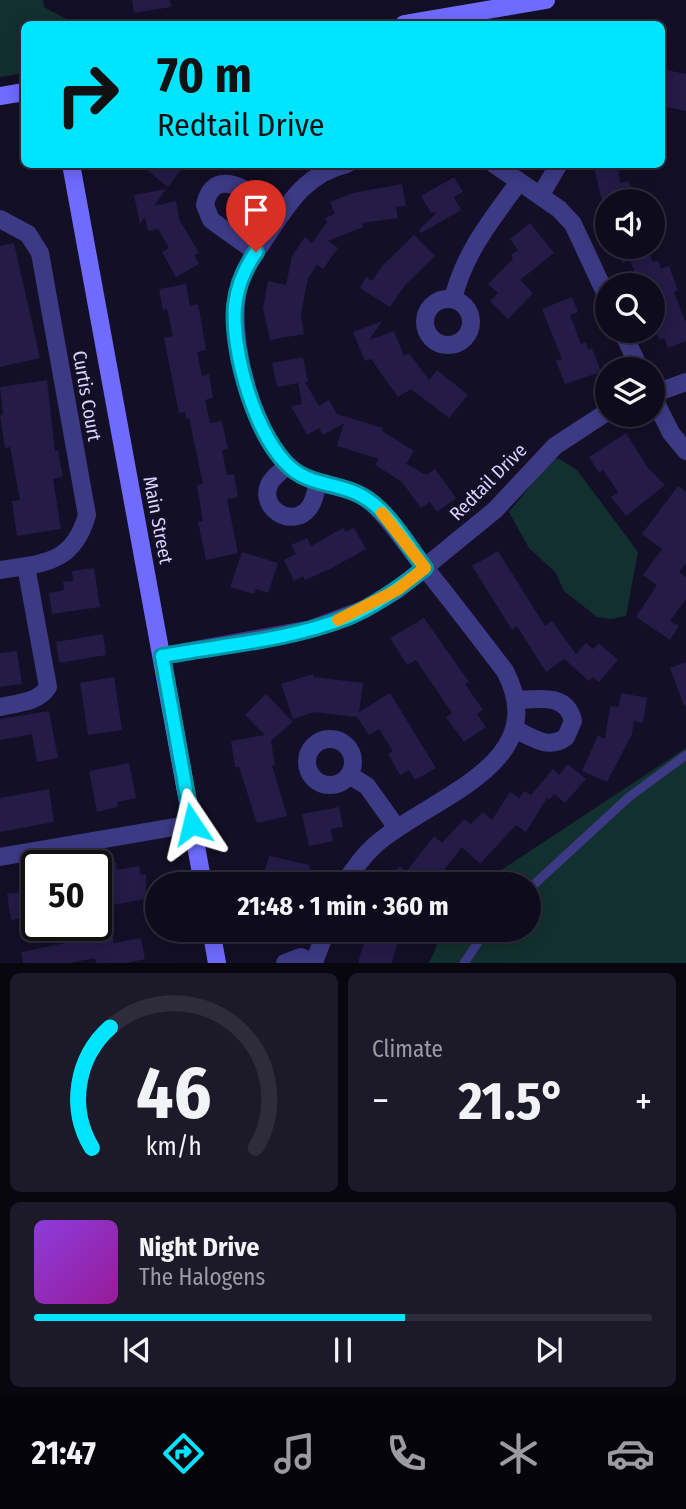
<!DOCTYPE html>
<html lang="en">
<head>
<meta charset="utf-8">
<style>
	:root { --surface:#0e0b1c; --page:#1c1929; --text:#f1f3f6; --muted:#9b9ba3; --line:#2e2b3b; --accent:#00e5ff }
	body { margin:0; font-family:"Fira Sans Condensed",sans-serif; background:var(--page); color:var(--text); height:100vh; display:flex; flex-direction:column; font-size:26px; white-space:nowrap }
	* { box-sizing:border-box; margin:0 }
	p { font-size:23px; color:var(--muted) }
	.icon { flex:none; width:38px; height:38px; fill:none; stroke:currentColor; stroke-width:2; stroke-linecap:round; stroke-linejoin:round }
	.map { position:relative; height:963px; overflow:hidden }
	.panel { display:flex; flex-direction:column; gap:10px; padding:10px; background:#08060f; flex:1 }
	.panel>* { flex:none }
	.hud { position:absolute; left:21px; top:21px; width:644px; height:147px; border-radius:10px; box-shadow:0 4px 18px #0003,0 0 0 2px var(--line); background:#00e5ff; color:#111; overflow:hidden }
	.tools { position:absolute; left:595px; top:189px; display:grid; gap:14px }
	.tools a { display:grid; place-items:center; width:70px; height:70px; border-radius:50%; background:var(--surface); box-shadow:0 4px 18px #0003,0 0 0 2px var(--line); font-size:35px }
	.speed { position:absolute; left:21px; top:850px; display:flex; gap:14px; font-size:35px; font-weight:700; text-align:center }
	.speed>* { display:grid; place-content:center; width:91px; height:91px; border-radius:50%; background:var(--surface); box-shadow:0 4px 18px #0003,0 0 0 2px var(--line); line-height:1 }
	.speed .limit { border:4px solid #111; border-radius:10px; background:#fff; color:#111 }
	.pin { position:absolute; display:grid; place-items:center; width:60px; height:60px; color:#fff; margin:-72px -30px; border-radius:50% 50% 50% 0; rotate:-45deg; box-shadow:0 0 7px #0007 }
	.pin .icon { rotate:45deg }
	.me { position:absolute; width:77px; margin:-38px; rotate:350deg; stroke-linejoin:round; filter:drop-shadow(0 0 5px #0008) }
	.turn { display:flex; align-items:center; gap:24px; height:147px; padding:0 21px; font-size:32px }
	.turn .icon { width:91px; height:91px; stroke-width:2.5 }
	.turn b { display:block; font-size:49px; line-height:60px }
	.big { font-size:52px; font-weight:700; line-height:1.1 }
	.panel .card { flex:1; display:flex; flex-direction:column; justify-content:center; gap:10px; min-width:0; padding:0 24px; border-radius:10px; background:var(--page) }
	.panel .dial { align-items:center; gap:0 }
	.dial svg { height:182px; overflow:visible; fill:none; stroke:var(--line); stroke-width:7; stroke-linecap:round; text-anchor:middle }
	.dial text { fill:var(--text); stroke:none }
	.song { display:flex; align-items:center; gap:21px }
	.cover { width:84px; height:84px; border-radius:10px; background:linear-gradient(135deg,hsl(270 70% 55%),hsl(300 70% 35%)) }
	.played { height:7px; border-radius:4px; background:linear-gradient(90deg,var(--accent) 60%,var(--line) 60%) }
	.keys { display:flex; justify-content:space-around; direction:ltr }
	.heat { display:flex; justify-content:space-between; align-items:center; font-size:38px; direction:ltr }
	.panel .tiles { flex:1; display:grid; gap:10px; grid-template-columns:1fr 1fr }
	.card:last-child { grid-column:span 2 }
	.trip { position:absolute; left:145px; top:872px; width:396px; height:70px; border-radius:35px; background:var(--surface); box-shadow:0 4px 18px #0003,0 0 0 2px var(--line); font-weight:700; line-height:70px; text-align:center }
	.menu { display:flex; height:112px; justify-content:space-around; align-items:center; background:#06040b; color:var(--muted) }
	.menu .icon { width:49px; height:49px }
	.menu .active { color:var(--accent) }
	.menu b { font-size:32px; color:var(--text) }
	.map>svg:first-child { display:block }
	.green { fill:#12302f }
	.building { fill:#241b47 }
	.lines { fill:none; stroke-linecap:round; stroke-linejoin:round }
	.lane { stroke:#3d3a85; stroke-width:9 }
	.street { stroke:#3d3a85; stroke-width:18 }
	.secondary { stroke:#6f6bff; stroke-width:18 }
	.route-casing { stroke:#0095a6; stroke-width:18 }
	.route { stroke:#00e5ff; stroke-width:12 }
	.slow { stroke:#f59e0b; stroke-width:12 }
	.labels { text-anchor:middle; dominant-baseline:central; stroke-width:7; stroke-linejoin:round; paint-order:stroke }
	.street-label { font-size:19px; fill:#d9d4ff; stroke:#130f26 }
</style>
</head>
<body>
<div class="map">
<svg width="686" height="963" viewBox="0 0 686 963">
	<rect width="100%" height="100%" fill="#130f26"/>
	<g class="green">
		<path d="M0,0H43L44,7L76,24H24V73L0,77Z"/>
		<path d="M558,458L577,470L638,552L626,616L611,619L597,617L564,591L556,573L529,548L509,512L550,462Z"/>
		<path d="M686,748V963H429L444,929H528V884H480Z"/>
	</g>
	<g class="building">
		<path d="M132,0H170L171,7L134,13Z"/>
		<path d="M662,69L686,74V111L662,106Z"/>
		<path d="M139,164H185L168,187Z"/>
		<path d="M593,164H618L620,183L629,181L634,201H602Z"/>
		<path d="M454,177L463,192L454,197L461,210L421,233L419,230L437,212L431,213L421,196Z"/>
		<path d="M402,184L406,206L396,207L398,218L362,223L363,227L328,241L338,248L323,269L317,265L308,278L301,314L304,334L270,340L263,308L268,281L286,285L292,256L305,237L312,243L327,222L325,218L335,214L330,202L353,193Z"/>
		<path d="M166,189L154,206L176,201L179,219L199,253L194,255L199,264L176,277L162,252L169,248L158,229L148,231L145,217L140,224L134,195Z"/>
		<path d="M530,223L554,253L520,280L533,293L508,319L490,301L498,293L488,284L513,259L511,255L518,250L510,239Z"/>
		<path d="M414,235L435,256L405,285L390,307L360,288L366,277L372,281L382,266Z"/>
		<path d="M14,243L40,358L0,367V246Z"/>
		<path d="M616,247H661L649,253L653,262L658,261L661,269L669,266L678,291L674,292L686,323V341L668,348L664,338L659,340L653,324V285H639L630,260L622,263Z"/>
		<path d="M186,284L190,306L198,304L201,320L206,350L197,352L202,376L209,374L213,398L205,400L210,423L222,421L228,449L222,450L227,475L234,474L238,497L227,499L238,553L206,560L198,522L203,521L197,485L203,484L189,418L186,419L185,412L179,413L164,338L173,336L167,309L163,310L159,289Z"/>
		<path d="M572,297L578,312L570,315L581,344L586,342L588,350L592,348L601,372L565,384L556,361L562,359L542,309Z"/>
		<path d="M382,321L369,340L394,331L404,356L409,353L429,380L437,370L468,395L449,418L411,389L398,397L371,359L365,361L353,332Z"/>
		<path d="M303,357L308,382H305L319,406L329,400L337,414L383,428L382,431L414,451L406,464L426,475L435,469L456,498L437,512L430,502L421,508L402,482L375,465L379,459L337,446L344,423L323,435L319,428L307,435L291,406L302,404L298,383L277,387L272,363Z"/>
		<path d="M47,380L55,451L58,450L63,477L53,479L61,529L17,536L12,501L20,500L10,447L5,448L0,416L3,414L0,387Z"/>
		<path d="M626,433L648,468L665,485L626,516L611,497L618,492L603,470L599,473L589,457Z"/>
		<path d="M678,486L686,492V563L679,572L686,577V599L670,621L679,626L670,640L636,617L657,585L643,575L662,549L642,534Z"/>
		<path d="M343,528L346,532L354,528L366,549L332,568L305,580L303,576L294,581L284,560L296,554L291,545L307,538L311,546Z"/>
		<path d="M498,551L545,626L552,621L576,654L586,643L593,649L599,643L618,660L599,682L593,677L589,681L564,659L546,672L517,626L512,630L472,566Z"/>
		<path d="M242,552L278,563L268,593L256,589L254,594L230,587Z"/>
		<path d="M94,568L100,607L52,614L49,593L64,590L63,582L73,581L72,571Z"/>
		<path d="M424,618L469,682L465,684L483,710L477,714L486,727L464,742L446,717L452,713L416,660L407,665L390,638Z"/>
		<path d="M103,634L106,655L59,663L56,642Z"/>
		<path d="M17,651L22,684L0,687V653Z"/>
		<path d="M686,662V706H684L670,668Z"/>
		<path d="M313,674L314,677L363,683L359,712L390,693L436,768L415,780L409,770L400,775L388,754L393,751L379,729L369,735L357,717L314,712L293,719L281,684Z"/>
		<path d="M114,677L122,730L88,735L80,683Z"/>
		<path d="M621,693L647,698L643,723L634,721L632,734L607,782L582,771L598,735L605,739L610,706L619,707Z"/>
		<path d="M266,694L293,722L271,741L275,765H272L287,816L257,823L239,767H235L231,741L265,735L245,715Z"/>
		<path d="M49,711L58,758L37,762L32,734L0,740V719Z"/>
		<path d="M129,763L136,798L117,802L118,807L97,812L89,771Z"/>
		<path d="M568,764L586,779L565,803L554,794L549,800L547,798L526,832L516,825L480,864L462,847L433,884H383L400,866L406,872L434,836L442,843L464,819L471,824L483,812L492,820L510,792L519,798L524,791L531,795L553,769L559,775Z"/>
		<path d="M49,789L54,822L0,832V798Z"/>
		<path d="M339,807L343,827L331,829L333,841L309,846L302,814Z"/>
		<path d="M269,856L310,865L306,884L263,878Z"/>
		<path d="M116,862L117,870L139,866L141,875L146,874V899L102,907L95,866Z"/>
		<path d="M37,890V916L11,920L7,894Z"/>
		<path d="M111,928L114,943L141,938L145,959L127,963H96L95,958L70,963H23L21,952L91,938L89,932Z"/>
		<path d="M368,929H401L392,963H358Z"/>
	</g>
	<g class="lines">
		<g class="lane">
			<path d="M528,890L629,797L686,755"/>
			<path d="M464,963L487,929"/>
		</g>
		<g class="street">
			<path d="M494,164L559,209L573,224L607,297"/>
			<path d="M540,196L559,164"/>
			<path d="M0,219L28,234L40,253L87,515C73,564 44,563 0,570"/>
			<path d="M256,252L211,220L205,205C214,159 261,200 282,213"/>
			<circle cx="448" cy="322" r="23"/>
			<path d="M453,299C464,253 492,219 519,182"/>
			<path d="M622,331L640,369"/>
			<path d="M653,394L686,382"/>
			<path d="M653,397L671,433L686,451"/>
			<path d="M288,465C282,471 272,477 269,485C259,509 293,529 309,508C314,502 316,491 318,483"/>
			<path d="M162,656L311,629L365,609L397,590L495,510L555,446L607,412"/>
			<path d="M0,707C17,703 38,703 48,687L26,566"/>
			<path d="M515,729C532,738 549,750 566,737L573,721C567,693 539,699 517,700"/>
			<circle cx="330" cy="762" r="23"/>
			<path d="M349,775L367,786L397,828"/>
			<path d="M0,857L192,824"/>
			<path d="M344,884C353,870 362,857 374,846C428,797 555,766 505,671C476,633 447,595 417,558C403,540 390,520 373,504C352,484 320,488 296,472C253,442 226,335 239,286C244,269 254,255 264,240C287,206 304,174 347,164"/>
			<path d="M314,962L327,929"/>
			<path d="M285,963L301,957L315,963"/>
		</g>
		<g class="secondary">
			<path d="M404,24L546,0"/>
			<path d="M0,96L24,92"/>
			<path d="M71,164L203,884"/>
			<path d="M211,929L217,963"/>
		</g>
	</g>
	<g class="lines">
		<g class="route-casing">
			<path id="route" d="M192,824L162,656C223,645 290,640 348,617C376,605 401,587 425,568C407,545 388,510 362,496C340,483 313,486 292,469C256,439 231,352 235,306C237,286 244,269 256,252"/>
		</g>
		<use href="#route" class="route"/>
		<path class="slow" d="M338,620L397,590L425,568L382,513"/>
	</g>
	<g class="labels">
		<g class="street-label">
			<text transform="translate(87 396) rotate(80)">Curtis Court</text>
			<text transform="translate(488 482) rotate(-45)">Redtail Drive</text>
			<text transform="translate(158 520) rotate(79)">Main Street</text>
		</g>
	</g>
</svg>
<div class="tools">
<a><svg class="icon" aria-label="sound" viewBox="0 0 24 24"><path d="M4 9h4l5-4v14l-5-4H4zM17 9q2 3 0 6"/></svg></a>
<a><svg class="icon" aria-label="search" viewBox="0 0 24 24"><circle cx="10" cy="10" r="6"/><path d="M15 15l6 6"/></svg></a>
<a><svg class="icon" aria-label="layers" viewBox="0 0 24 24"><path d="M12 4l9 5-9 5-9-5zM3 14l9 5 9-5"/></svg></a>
</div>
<div class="speed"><div class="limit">50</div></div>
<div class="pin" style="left:256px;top:252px;background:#d93025"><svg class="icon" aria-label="arrive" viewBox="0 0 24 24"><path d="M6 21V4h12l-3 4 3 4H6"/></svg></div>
<svg class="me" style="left:192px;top:824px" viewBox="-20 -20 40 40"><path d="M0-17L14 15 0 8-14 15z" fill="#00e5ff" stroke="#fff" stroke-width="4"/></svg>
<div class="trip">21:48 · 1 min · 360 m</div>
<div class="hud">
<div class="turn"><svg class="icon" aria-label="right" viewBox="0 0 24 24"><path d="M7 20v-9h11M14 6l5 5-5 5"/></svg><div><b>70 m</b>Redtail Drive</div></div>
</div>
</div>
<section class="panel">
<div class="tiles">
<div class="card dial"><svg viewBox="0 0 100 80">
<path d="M14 69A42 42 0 1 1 86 69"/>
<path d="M14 69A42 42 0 0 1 22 16" stroke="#00e5ff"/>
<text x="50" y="56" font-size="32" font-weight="700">46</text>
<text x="50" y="72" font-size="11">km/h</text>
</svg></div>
<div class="card"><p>Climate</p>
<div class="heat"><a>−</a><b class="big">21.5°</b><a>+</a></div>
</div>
<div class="card">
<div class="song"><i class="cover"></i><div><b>Night Drive</b><p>The Halogens</p></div></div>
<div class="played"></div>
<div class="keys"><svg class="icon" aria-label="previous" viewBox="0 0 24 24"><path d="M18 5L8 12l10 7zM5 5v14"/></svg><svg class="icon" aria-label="pause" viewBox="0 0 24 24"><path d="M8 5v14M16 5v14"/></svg><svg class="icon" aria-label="next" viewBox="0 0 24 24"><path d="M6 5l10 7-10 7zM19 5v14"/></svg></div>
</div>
</div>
</section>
<nav class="menu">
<b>21:47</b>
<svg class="icon active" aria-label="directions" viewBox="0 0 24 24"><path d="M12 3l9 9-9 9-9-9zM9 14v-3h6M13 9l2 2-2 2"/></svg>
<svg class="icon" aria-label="music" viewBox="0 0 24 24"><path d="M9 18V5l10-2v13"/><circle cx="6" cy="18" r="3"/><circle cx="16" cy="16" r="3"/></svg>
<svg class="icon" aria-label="phone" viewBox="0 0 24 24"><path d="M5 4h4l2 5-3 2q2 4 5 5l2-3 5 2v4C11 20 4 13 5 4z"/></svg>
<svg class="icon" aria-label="climate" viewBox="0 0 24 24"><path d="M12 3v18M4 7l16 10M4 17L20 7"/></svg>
<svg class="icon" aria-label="car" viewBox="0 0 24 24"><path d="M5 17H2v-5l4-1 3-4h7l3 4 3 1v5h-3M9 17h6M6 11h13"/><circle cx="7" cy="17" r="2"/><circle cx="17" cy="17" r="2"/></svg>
</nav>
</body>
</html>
